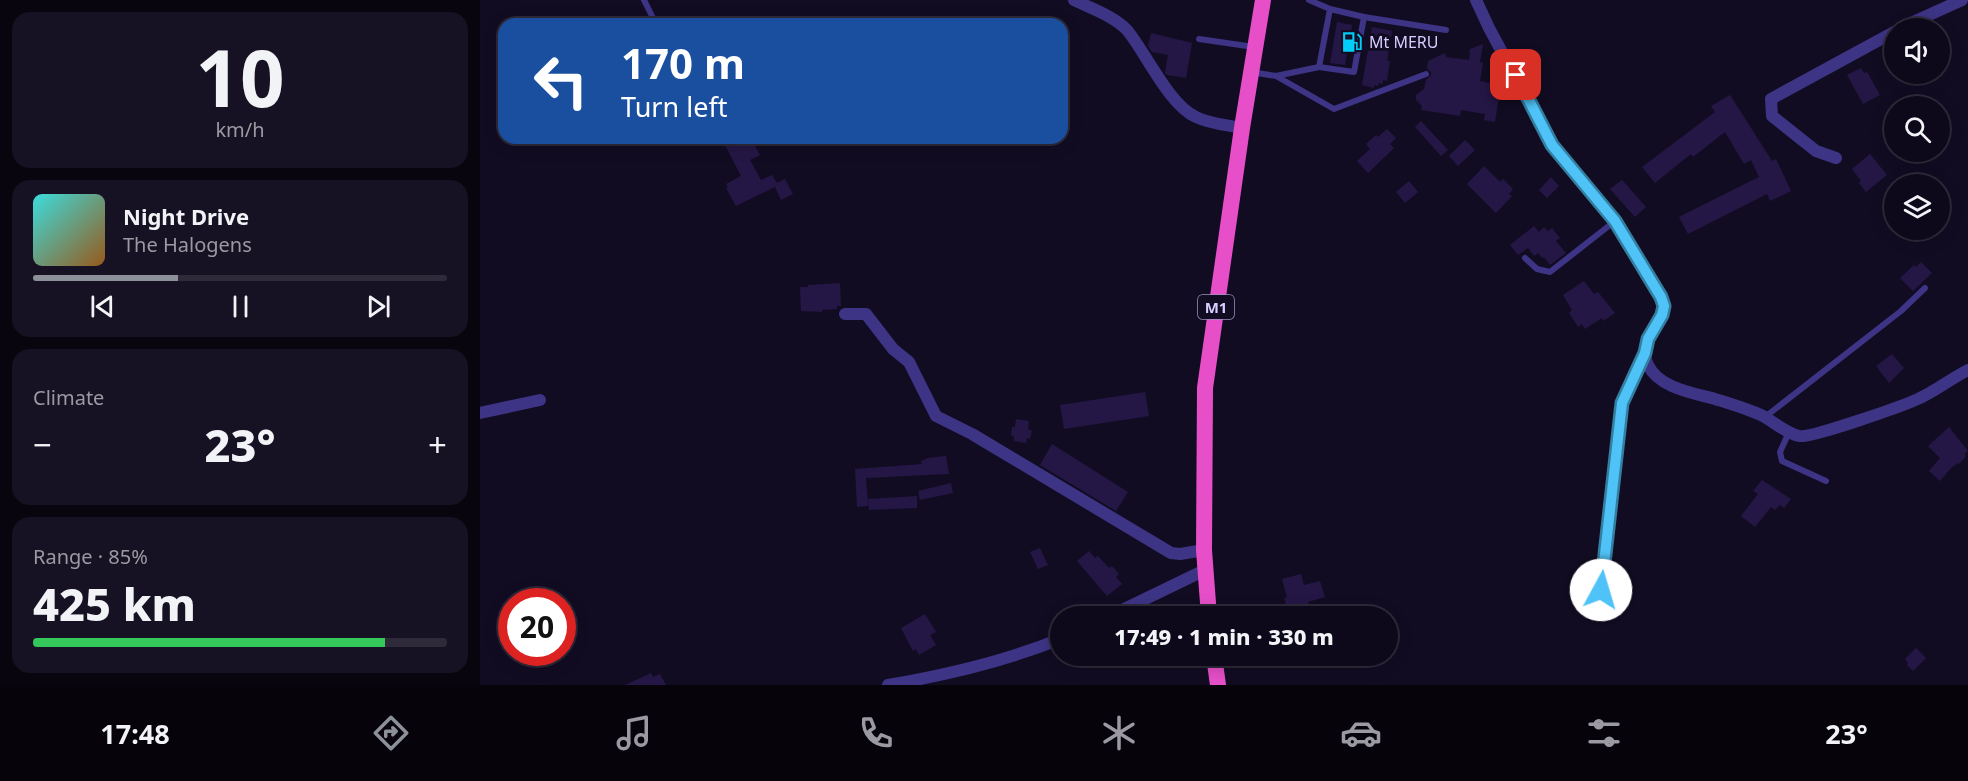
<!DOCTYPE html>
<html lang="en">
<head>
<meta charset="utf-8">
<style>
	:root { --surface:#0e091a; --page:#171223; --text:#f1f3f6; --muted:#9b9aa2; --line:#2e2a39; --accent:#8c9099 }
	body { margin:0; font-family:"Noto Sans",sans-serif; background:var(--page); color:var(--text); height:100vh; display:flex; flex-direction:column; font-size:22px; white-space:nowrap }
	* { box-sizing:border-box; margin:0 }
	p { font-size:20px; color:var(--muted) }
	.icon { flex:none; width:33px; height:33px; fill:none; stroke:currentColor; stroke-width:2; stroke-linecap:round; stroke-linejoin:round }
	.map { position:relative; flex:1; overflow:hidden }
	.details { display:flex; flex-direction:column; gap:12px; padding:12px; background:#08050e; width:480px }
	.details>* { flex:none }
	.guide { position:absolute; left:18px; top:18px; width:570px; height:126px; border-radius:18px; box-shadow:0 3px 15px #0003,0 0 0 2px var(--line); background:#1a4fa0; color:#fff; overflow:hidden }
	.tools { position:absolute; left:1404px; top:18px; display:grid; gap:12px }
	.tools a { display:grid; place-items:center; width:66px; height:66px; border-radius:50%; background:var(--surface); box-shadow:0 3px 15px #0003,0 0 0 2px var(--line); font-size:30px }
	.speed { position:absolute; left:18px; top:588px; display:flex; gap:12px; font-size:30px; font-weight:700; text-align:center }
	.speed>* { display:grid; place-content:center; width:78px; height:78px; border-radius:50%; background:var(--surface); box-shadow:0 3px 15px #0003,0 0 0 2px var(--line); line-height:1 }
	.speed .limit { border:9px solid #d22; background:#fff; color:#111 }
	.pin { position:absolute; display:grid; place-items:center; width:51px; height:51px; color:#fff; margin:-26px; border-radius:12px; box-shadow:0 3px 9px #0006 }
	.me { position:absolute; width:66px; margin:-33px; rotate:6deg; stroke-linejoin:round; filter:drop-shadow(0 0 4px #0008) }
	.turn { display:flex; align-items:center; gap:21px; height:126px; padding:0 24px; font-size:27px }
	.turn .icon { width:78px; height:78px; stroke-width:2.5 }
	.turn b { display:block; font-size:42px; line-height:51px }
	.big { font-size:45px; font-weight:800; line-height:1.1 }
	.details .tile { flex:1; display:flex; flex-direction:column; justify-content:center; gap:9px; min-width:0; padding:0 21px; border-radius:18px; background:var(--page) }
	.details .dial { align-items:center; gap:0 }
	.dial b { font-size:78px; line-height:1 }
	.song { display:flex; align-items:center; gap:18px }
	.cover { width:72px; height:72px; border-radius:9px; background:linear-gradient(135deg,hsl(180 70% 55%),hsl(30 70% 35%)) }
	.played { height:6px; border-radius:3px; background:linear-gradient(90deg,var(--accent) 35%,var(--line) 35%) }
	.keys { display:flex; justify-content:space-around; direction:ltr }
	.heat { display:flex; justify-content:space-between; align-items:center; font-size:33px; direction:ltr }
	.charge { height:9px; border-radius:4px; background:linear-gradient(90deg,#34c759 85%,var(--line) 0) }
	.trip { position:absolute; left:570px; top:606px; width:348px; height:60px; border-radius:30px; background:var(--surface); box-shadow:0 3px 15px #0003,0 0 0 2px var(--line); font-weight:800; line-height:60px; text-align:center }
	.menu { display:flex; height:96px; justify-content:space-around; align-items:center; background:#06040a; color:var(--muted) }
	.menu .icon { width:42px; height:42px }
	.menu .on { color:var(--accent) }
	.menu b { font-size:27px; color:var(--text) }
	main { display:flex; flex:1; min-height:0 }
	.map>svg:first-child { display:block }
	.building { fill:#241745 }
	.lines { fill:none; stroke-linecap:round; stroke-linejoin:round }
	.service { stroke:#3d3485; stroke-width:6 }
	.minor { stroke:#3d3485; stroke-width:12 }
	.trunk { stroke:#e64fc8; stroke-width:16 }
	.route-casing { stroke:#337fa1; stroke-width:15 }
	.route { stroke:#4fc3f7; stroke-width:10 }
	.labels { text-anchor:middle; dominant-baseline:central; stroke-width:6; stroke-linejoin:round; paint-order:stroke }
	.shield { fill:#120c23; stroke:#9c94bd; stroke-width:1.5 }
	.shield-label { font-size:15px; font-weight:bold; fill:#d7ceff }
	.poi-label { font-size:16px; fill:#d7ceff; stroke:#120c23; text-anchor:start }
</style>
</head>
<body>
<main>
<section class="details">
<div class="tile dial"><b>10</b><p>km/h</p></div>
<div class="tile">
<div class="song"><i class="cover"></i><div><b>Night Drive</b><p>The Halogens</p></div></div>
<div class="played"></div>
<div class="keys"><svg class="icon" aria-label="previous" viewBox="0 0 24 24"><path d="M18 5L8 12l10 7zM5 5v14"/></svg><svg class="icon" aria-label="pause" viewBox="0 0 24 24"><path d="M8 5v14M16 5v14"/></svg><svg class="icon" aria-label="next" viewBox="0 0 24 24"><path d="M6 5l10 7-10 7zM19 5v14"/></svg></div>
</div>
<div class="tile"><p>Climate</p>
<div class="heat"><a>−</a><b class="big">23°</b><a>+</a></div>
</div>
<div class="tile"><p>Range · 85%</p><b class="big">425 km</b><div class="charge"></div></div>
</section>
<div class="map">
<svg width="1488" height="685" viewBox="0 0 1488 685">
	<rect width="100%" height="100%" fill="#120c23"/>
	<g class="building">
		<path d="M857,22L872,25L865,65L850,63Z"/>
		<path d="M892,27L912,31L907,61H910L907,81L903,80V84L899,83L898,86L894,85V88L882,85Z"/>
		<path d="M671,33L712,43L706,78L687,75L685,73L688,55L672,52L668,46Z"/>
		<path d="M1003,44L1000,62L1003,63L1000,81L1021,85L1015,122L1004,120L1005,114L981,110L980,116L941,110L942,106L936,100V95L944,89L946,80L951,75V72L947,69L948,61L965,53L966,57L989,60L990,49Z"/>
		<path d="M1381,68L1384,73L1387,72L1400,95L1383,104L1367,75Z"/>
		<path d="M1250,95L1292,161L1296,159L1311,191L1290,201L1287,194L1208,234L1199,217L1279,177L1271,160L1264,164L1245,132L1213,157L1211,154L1175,183L1162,167L1235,112L1231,106Z"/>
		<path d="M941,121L968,150L961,156L935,127Z"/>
		<path d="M907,129L916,138L910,144L914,148L888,173L877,161L890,149L886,144L896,135L898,137Z"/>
		<path d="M248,138H271L280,155L270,160L281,180L292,175L297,183L305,179L313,194L301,200L295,187L256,206L246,188L248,187L246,184L261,176L243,141Z"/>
		<path d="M985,140L995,150L978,166L969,156Z"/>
		<path d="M1390,154L1407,175L1386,192L1379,183L1381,181L1372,169Z"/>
		<path d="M1004,166L1020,182L1023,179L1033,189L1029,194L1032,196L1016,213L987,184Z"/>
		<path d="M1071,177L1079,186L1067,198L1059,190Z"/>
		<path d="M1142,180L1166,207L1155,217L1130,189Z"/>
		<path d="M929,181L938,192L925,203L916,192Z"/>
		<path d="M1054,226L1059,232L1064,227L1068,231L1072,228L1080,238L1076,241L1086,253L1070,265L1064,257L1062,258L1058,253L1054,256L1048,248L1038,255L1030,245Z"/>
		<path d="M1441,262L1452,273L1433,291L1420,278L1434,265L1436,267Z"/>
		<path d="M1104,281L1114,294L1118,292L1135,313L1123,321L1122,318L1105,329L1102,324L1098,327L1089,313L1092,310L1083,295Z"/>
		<path d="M360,283L361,306H357V309L342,310V312L321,311L320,287H328V285Z"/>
		<path d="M1412,354L1424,368L1409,383L1396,366Z"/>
		<path d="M665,392L669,416L584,429L580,405Z"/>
		<path d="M536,419L549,421L548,429L552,431L550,439L547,438L546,443L534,441V436H531L532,427H535Z"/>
		<path d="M1469,427L1488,451L1484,454L1486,456L1479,464L1478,463L1471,468L1460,481L1449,471L1460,458L1448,446Z"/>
		<path d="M572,444L648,492L636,511L560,465Z"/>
		<path d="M466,456L469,474L386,478L388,506L377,507L375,469L442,464L441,461L448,458Z"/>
		<path d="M1282,480L1311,499L1304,508L1300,505L1295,510L1291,507L1275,527L1261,516L1278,494L1273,491Z"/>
		<path d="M471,483L473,493L440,500L438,491Z"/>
		<path d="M437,496V508L389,510L388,499Z"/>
		<path d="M560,548L568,565L558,569L550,552Z"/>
		<path d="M609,551L615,558L618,556L629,568L632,566L639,574L636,577L642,584L627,596L597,561Z"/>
		<path d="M821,574L824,585L840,581L845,597L828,602L830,607L809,613L804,598L807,597L802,579Z"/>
		<path d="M445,614L456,632L450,635L456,645L439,655L436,649L433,651L421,628Z"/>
		<path d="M1436,648L1446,658L1433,671L1427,665L1428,663L1425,659Z"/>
		<path d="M171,673L173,677L180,674L186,685H145Z"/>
	</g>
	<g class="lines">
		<g class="service">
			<path d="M164,0L176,24"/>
			<path d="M884,17L966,30"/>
			<path d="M719,39L774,47"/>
			<path d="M839,67L874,72L884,17L850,9"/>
			<path d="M771,72L796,76L839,67L850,9L829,0"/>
			<path d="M796,76L854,109L946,74"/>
			<path d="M1045,258L1057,269L1070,272L1135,221"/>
			<path d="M1285,417L1421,311L1445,288"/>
			<path d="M1309,432L1300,452L1302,461L1346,481"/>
			<path d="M1121,590L1142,403L1163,356"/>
		</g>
		<g class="minor">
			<path d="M594,0C610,8 634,16 647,30C666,53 689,105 716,117C730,124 747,125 762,128"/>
			<path d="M996,0L1009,28L1072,145L1135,221L1181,297C1190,323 1155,338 1168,365C1179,388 1213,393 1235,399C1251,404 1268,409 1283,416C1294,422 1306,433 1319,436C1329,439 1426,405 1440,398C1457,390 1472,378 1488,370"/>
			<path d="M1420,28L1482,0"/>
			<path d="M1356,158L1336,151L1292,116L1291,99L1414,32"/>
			<path d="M365,314H386L413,349L429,362L456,416L492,434L691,553L700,554L724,550"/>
			<path d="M0,413L60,400"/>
			<path d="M630,616L725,570"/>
			<path d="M408,685C466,675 526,661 580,639"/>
		</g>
		<g class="trunk">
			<path d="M729,616L724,550L725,388L762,128L783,0"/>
			<path d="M734,656L738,685"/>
		</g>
	</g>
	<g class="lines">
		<g class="route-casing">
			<path id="route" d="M1036,75L1072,145L1135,221L1181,297L1184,306L1182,315L1168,339L1165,353L1142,403L1121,590"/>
		</g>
		<use href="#route" class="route"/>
	</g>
	<defs>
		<g id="fuel-bare" transform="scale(1.62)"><path d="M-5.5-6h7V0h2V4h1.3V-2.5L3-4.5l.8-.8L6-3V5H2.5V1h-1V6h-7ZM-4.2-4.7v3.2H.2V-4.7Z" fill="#00cdf9" stroke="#120c23" stroke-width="2.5" paint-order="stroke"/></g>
	</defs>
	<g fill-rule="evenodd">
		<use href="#fuel-bare" x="872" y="42"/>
	</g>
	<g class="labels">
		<rect class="shield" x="718" y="295" width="36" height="24" rx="4.5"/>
		<g class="shield-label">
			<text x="736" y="307">M1</text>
		</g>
		<g class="poi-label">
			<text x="889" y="42">Mt MERU</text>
		</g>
	</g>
</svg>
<div class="tools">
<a><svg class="icon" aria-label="sound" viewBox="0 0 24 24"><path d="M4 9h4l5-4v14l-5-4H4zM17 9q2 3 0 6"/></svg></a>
<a><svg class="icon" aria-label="search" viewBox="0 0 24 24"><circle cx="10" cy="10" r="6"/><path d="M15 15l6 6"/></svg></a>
<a><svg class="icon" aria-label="layers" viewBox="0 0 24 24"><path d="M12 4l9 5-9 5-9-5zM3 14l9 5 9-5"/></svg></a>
</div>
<div class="speed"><div class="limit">20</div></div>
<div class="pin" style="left:1036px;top:75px;background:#d93025"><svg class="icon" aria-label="arrive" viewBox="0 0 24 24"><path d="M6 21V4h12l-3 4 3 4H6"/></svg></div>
<svg class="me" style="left:1121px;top:590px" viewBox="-20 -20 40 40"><circle r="19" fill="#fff"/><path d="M0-13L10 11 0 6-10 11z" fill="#4fc3f7"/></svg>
<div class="trip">17:49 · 1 min · 330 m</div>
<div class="guide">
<div class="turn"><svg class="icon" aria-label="left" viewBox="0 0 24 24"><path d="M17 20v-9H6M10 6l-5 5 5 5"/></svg><div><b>170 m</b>Turn left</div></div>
</div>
</div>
</main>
<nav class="menu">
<b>17:48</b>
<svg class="icon on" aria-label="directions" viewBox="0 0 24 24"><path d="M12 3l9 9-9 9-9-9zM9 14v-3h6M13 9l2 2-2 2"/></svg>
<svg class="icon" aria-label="music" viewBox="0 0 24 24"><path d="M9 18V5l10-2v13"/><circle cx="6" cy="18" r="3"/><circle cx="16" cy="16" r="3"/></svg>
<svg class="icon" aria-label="phone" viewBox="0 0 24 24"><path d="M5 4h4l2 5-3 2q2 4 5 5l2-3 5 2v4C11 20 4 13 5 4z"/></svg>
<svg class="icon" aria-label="climate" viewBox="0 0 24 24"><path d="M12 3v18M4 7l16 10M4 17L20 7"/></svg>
<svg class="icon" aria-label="car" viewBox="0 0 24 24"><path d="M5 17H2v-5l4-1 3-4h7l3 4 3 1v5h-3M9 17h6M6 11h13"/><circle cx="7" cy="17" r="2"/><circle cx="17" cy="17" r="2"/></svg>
<svg class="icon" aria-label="filters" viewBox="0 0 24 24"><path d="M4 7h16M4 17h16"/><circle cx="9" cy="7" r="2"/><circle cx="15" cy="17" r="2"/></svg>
<b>23°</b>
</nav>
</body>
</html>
